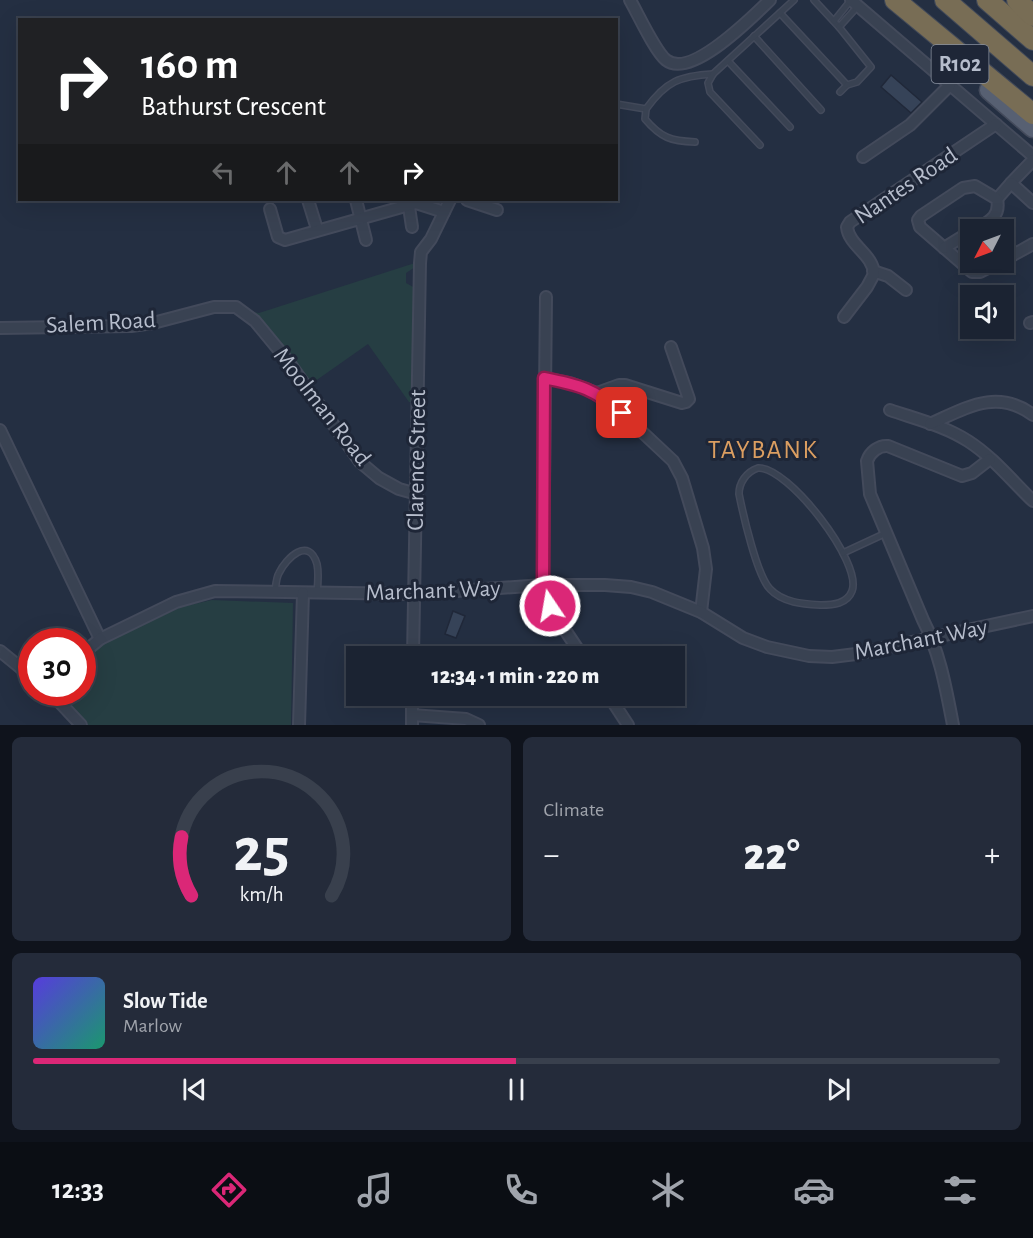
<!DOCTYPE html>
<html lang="en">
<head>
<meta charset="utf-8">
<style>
	:root { --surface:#1b2332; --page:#242b3a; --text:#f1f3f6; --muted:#a0a4ac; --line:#39404d; --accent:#db2777 }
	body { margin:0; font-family:"Alegreya Sans",sans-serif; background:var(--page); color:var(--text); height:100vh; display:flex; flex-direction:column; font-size:22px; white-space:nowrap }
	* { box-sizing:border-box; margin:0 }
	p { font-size:20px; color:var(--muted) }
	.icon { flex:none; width:33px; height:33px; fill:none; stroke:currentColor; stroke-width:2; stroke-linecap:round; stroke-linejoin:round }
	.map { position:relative; height:725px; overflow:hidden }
	.sheet { display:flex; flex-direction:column; gap:12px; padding:12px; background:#0f131c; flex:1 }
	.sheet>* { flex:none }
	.hud { position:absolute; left:18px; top:18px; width:600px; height:183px; border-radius:0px; box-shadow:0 6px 24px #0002,0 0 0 2px var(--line); background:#202124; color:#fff; overflow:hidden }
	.needle { width:39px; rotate:228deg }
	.buttons { position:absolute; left:960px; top:219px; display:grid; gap:12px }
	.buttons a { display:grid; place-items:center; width:54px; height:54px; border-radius:0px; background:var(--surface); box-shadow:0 6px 24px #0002,0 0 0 2px var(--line); font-size:30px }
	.speed { position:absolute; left:18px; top:628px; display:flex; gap:12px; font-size:30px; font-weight:700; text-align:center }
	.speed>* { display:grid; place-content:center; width:78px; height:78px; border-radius:50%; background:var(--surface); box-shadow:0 6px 24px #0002,0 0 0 2px var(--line); line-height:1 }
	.speed .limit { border:9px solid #d22; background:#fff; color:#111 }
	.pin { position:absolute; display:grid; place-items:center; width:51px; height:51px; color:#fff; margin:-26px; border-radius:12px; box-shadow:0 3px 9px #0006 }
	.me { position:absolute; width:66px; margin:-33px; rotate:348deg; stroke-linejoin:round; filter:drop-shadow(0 0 4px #0008) }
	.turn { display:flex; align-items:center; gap:21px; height:126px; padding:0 24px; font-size:27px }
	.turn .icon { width:78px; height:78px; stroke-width:2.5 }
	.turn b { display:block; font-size:42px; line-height:51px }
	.lanes { display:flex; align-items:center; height:57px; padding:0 24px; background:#0003; justify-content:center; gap:30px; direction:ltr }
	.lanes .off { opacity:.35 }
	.big { font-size:45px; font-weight:800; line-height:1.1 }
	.sheet .tile { flex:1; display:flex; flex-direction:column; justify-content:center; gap:9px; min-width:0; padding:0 21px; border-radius:9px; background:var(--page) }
	.sheet .dial { align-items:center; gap:0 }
	.dial svg { height:156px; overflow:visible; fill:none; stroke:var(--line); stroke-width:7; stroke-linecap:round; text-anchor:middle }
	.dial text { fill:var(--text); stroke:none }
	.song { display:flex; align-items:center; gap:18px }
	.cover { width:72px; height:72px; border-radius:9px; background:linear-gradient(135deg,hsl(250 70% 55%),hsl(160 70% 35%)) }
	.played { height:6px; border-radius:3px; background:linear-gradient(90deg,var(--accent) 50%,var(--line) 50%) }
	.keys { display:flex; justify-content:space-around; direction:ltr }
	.heat { display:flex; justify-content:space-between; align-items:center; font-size:33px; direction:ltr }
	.sheet .tiles { flex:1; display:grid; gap:12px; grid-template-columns:1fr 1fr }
	.tile:last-child { grid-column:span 2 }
	.trip { position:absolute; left:346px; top:646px; width:339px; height:60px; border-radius:0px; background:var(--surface); box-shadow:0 6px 24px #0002,0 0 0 2px var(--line); font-weight:800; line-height:60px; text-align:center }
	.menu { display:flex; height:96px; justify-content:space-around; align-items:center; background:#0b0e14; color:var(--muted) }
	.menu .icon { width:42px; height:42px }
	.menu .active { color:var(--accent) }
	.menu b { font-size:27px; color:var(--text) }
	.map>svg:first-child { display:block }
	.green { fill:#263e43 }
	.building { fill:#364358; stroke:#202839; stroke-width:1.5 }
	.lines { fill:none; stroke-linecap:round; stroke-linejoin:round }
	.lane-casing { stroke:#434a5b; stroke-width:8 }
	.street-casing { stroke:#434a5b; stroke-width:14 }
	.primary-casing { stroke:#434a5b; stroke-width:21 }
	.highway-casing { stroke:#414959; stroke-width:22 }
	.lane { stroke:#394252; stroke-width:5 }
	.street { stroke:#394252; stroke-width:10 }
	.primary { stroke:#576072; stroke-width:18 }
	.highway { stroke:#786d55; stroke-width:20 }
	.route-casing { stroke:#8e194d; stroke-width:15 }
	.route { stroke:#db2777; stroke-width:10 }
	.labels { text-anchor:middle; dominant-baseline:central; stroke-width:6; stroke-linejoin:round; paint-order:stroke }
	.shield { fill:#1e2637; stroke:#88909f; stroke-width:1.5 }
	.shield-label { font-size:22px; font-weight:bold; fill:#b6bdcc }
	.street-label { font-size:24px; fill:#b6bdcc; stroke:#1e2637 }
	.neighbourhood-label { font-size:26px; letter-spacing:1.5px; fill:#db9e61; stroke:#1e2637 }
</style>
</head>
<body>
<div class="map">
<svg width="1033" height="725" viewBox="0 0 1033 725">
	<rect width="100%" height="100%" fill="#242f42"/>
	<g class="green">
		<path d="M415,263V267L406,273V283L415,288L414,402H409L368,344L311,384L288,353L252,312L259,313Z"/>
		<path d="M212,600L293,603L291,725H86L59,693H82L83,660L97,646L181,607Z"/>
	</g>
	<g class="building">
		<path d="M891,75L922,102L911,113L881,87Z"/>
		<path d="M453,611L465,616L456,638L445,634Z"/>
	</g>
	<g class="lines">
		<g class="lane-casing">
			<g id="lane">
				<path d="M814,0L839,27L858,6"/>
				<path d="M780,13L847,85L840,92"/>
				<path d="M834,21L851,0"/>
				<path d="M839,27L871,67L857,82L847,85"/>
				<path d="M754,36L821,110"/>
				<path d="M728,61L790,127"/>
				<path d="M616,104L646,109"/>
				<path d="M695,142C671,141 661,138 645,119L646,109C666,81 680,76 713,74"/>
				<path d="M760,145L710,92L708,83L713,74L794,0"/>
				<path d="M758,468C788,466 863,563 852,591C847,604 833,605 821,605C804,604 783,603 770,589C757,576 743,514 739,494C739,483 746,472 758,468Z"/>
				<path d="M843,553L886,533"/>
				<path d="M275,592C276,585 276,578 279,573C286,558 309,536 317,564C319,573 318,583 317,593"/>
			</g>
		</g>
		<g class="street-casing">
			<g id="street">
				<path d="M630,0C638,14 655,51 666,60C691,80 753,16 770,0"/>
				<path d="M851,0L1033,156"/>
				<path d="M863,157L910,125L950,85"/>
				<path d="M1011,183L1033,160"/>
				<path d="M997,199L1011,183L1033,203"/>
				<path d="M308,200L317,229"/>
				<path d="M356,200L366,240"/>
				<path d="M408,200L412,227"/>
				<path d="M467,200L497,210"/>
				<path d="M270,209L278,237L285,240L416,203L444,212"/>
				<path d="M975,230C988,222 1001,217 997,199L975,186L963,188L921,216L918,220L920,227L972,272H980L1000,262"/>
				<path d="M944,248L970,232"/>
				<path d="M1004,260L1033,244"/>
				<path d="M873,271L888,276L906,290"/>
				<path d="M546,297L543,585L553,612L583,657"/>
				<path d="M844,317L867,287L874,274C873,254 849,246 847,227L850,222L996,124"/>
				<path d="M1030,323L1033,322"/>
				<path d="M0,328L131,326L153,323L214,307H236L255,321L288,361L360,462L379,478L399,489L417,494"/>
				<path d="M544,378L570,383L597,393L641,431L673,461L682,478L703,548L706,569L701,612"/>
				<path d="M597,393L619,385H625L682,403L686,402L689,399L671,347"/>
				<path d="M890,410C916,419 945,426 968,441C993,457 1012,481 1033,501"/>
				<path d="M930,424C966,408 997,388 1033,415"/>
				<path d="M0,430L100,639"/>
				<path d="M0,651L32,677"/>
				<path d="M82,654L100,639L176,602L215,591L413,594L543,585H605L631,587L652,592L701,612L743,638L767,647L809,656L832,657L856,654L1033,616"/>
				<path d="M413,657L420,263L421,252L431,239L450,200"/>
				<path d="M51,693L81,725"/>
				<path d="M609,696L628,725"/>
				<path d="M412,715L466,719L479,725"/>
				<path d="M299,725L303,593"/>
				<path d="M412,725V696"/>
				<path d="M953,725C946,689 940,653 923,620L870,494L867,461C870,452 879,445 888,446L962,476L972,473L990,459"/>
			</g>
		</g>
		<g class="primary-casing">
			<path id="primary" d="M989,90L1033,128"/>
		</g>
		<g class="highway-casing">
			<g id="highway">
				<path d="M895,0L1033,114"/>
				<path d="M945,0L1033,76"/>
				<path d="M987,0L1033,40"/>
				<path d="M1017,0L1033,16"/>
			</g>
		</g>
		<use href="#lane" class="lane"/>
		<use href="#street" class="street"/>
		<use href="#primary" class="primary"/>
		<use href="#highway" class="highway"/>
	</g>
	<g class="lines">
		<g class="route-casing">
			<path id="route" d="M550,606L543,585L544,378C580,385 594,389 622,413"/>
		</g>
		<use href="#route" class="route"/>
	</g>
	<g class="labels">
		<rect class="shield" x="931.5" y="45" width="57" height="38" rx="4.5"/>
		<g class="shield-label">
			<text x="960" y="64">R102</text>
		</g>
		<g class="street-label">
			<text transform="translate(906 186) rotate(-34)">Nantes Road</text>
			<text transform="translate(101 323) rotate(-3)">Salem Road</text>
			<text transform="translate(322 407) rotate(52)">Moolman Road</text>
			<text transform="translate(417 460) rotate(-89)">Clarence Street</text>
			<text transform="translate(433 591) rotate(-2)">Marchant Way</text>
			<text transform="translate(921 640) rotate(-11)">Marchant Way</text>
		</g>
		<g class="neighbourhood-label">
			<text x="763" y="450">TAYBANK</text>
		</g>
	</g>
</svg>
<div class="buttons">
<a><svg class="needle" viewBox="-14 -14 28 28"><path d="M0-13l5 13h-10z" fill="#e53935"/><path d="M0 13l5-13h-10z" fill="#a0a4ac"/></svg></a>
<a><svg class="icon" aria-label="sound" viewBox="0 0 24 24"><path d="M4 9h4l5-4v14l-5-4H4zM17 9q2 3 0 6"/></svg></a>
</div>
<div class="speed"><div class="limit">30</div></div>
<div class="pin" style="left:622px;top:413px;background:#d93025"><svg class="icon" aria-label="arrive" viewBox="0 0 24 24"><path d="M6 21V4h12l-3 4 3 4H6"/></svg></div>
<svg class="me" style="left:550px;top:606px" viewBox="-20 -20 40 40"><circle r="17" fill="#db2777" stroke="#fff" stroke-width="3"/><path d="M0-11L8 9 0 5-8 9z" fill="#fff"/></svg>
<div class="trip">12:34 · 1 min · 220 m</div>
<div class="hud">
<div class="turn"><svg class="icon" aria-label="right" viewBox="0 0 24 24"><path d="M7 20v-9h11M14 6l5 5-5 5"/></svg><div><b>160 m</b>Bathurst Crescent</div></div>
<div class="lanes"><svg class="icon off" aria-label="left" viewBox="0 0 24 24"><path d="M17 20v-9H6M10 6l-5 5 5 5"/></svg><svg class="icon off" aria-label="ahead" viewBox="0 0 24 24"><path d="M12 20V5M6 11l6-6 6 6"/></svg><svg class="icon off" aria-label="ahead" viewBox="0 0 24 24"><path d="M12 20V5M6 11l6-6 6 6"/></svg><svg class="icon" aria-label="right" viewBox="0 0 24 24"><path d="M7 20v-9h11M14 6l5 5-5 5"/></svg></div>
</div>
</div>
<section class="sheet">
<div class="tiles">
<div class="tile dial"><svg viewBox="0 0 100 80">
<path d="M14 69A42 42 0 1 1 86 69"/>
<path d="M14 69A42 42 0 0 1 9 39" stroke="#db2777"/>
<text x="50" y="56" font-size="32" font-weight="700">25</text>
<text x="50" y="72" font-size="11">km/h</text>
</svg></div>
<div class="tile"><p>Climate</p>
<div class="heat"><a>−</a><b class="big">22°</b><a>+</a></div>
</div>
<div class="tile">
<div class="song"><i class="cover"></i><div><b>Slow Tide</b><p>Marlow</p></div></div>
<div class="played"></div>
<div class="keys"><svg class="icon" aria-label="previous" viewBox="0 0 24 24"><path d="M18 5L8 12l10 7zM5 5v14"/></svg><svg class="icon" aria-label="pause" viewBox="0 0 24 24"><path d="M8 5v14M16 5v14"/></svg><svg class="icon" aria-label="next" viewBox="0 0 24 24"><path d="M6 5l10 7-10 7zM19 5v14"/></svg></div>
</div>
</div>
</section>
<nav class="menu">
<b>12:33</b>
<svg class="icon active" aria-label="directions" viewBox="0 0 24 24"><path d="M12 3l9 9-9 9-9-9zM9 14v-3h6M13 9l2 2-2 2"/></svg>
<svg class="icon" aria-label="music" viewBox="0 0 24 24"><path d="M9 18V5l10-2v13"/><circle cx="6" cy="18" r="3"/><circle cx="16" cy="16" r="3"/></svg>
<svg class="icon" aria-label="phone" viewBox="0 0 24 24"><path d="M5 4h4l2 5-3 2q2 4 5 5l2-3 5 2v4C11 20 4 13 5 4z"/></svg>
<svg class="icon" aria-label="climate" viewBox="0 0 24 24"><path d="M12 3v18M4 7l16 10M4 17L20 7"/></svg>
<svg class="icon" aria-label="car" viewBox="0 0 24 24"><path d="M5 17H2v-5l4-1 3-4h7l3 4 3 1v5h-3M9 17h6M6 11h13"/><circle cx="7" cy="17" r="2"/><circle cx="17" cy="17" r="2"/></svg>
<svg class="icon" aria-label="filters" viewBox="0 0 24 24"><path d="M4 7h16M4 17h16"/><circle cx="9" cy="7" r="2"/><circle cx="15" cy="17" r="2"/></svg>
</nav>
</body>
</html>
